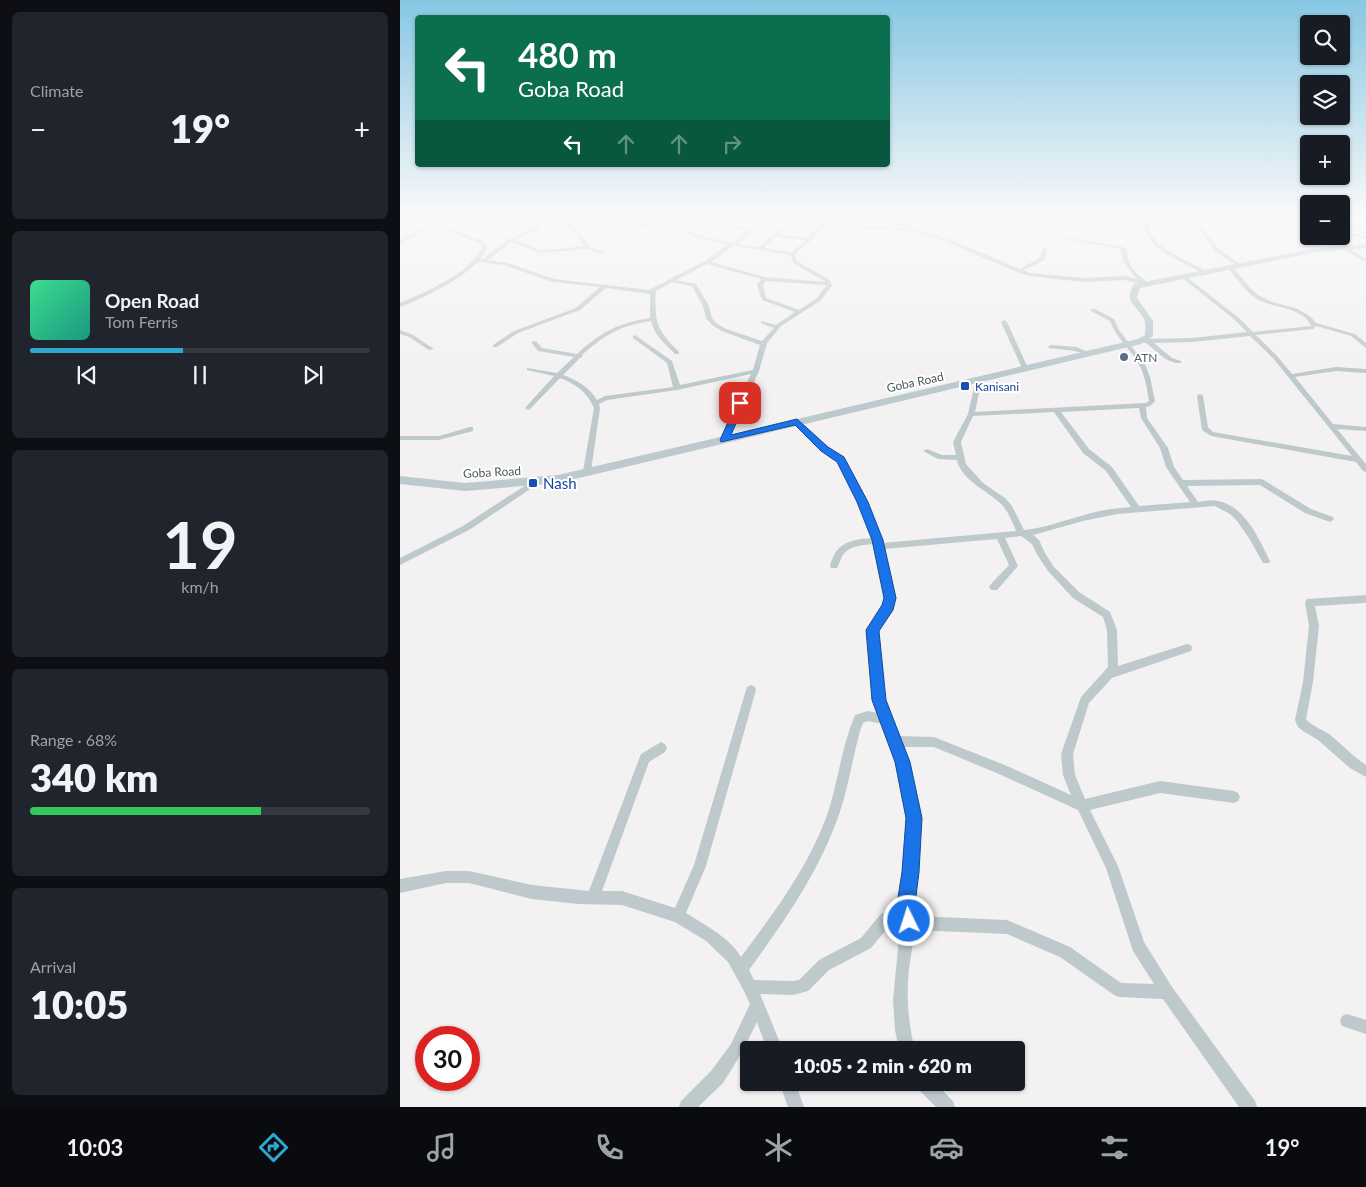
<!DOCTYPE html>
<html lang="en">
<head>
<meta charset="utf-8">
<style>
	:root { --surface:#171b24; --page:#20242c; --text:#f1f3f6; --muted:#9ea1a6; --line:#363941; --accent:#2ea7d1 }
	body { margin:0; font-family:Lato,sans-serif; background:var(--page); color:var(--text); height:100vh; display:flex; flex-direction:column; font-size:19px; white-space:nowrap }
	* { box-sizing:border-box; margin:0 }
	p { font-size:16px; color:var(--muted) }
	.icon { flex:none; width:28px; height:28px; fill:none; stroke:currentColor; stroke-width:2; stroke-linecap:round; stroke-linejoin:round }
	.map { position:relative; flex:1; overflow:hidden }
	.drawer { display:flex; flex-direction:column; gap:12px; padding:12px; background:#0d0f14; width:400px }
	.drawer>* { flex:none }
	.hud { position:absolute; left:15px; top:15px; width:475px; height:152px; border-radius:5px; box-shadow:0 1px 4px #0004; background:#0b6e4f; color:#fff; overflow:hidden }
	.fabs { position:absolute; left:900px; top:15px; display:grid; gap:10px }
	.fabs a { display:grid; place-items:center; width:50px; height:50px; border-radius:5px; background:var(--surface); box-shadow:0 1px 4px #0004; font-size:25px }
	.speed { position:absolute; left:15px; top:1026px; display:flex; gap:10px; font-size:25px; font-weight:700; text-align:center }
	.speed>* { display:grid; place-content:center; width:65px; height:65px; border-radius:50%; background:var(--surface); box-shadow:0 1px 4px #0004; line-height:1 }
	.speed .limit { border:8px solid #d22; background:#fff; color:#111 }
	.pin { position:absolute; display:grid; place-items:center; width:42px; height:42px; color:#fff; margin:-21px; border-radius:10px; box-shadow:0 2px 8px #0006 }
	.me { position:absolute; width:55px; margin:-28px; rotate:356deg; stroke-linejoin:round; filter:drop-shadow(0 0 4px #0008) }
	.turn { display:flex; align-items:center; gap:18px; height:105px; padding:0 20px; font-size:22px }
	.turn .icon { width:65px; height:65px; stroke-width:2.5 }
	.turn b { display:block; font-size:35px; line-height:42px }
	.lanes { display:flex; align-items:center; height:48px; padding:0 20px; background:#0003; justify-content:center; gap:25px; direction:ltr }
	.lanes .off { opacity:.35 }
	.big { font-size:38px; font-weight:800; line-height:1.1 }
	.drawer .card { flex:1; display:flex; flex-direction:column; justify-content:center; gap:8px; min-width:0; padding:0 18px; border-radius:8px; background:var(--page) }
	.drawer .dial { align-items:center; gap:0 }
	.dial b { font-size:65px; line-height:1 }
	.song { display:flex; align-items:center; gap:15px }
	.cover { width:60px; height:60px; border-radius:8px; background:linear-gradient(135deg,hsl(150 70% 55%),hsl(170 70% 35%)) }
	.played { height:5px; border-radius:2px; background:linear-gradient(90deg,var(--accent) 45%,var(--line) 45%) }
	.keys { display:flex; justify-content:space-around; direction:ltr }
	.heat { display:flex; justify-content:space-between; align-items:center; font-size:28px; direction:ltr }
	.charge { height:8px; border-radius:4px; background:linear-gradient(90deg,#34c759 68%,var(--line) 0) }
	.trip { position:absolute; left:340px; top:1041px; width:285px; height:50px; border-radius:5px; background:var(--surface); box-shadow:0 1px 4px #0004; font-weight:800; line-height:50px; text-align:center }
	.tabs { display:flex; height:80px; justify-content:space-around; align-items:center; background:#090b0e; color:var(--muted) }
	.tabs .icon { width:35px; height:35px }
	.tabs .active { color:var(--accent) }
	.tabs b { font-size:22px; color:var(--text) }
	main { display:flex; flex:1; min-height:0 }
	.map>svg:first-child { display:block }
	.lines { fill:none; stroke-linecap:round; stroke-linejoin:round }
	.minor { fill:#bec9cc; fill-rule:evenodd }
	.secondary { fill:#bccacd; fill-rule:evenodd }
	.route { fill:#1a73e8; stroke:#114b97 }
	.service-dot { fill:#5c6f8a; stroke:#fff; stroke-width:2 }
	.transit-dot { fill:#1a4fb4; stroke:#fff; stroke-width:2 }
	.labels { text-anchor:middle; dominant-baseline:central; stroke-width:4; stroke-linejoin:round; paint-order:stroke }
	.far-service-label { font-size:12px; fill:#4e5e75; stroke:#fff; text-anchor:start }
	.far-street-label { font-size:12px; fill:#4b595c; stroke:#fff }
	.far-transit-label { font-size:12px; fill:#164399; stroke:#fff; text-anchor:start }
	.transit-label { font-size:15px; fill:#164399; stroke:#fff; text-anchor:start }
</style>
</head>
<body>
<main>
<section class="drawer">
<div class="card"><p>Climate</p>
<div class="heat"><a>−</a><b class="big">19°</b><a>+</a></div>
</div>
<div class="card">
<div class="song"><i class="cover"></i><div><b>Open Road</b><p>Tom Ferris</p></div></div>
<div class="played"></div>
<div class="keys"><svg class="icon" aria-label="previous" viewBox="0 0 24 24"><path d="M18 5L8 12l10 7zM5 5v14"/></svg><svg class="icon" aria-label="pause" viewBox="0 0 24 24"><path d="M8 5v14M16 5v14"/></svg><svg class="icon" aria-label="next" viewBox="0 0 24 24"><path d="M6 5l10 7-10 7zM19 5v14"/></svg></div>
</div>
<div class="card dial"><b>19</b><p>km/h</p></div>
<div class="card"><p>Range · 68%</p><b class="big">340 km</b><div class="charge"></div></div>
<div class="card"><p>Arrival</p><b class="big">10:05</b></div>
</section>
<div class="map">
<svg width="966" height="1107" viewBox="0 0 966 1107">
	<rect width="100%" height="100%" fill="#f3f1f2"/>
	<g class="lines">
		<g class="minor">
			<path d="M39,218H44L38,223V225L83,241L87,246L84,254L80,259H83L107,240L133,228L144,218H149L137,230L115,240L141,251L184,246L170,228L150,218H156L174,226L191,248L204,252V254L186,249L140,253L111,242L88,260L107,263L154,279L249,290L305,261L328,244L306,240L285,233V231L309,238L334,243L348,230C303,222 258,226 213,228L204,226L197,218H202L208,224L213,226C259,223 305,220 351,228L353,230L338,244L359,247L380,228L388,218H392L379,234L408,238L425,218H429L414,238L395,254L397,261L430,280L432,286L420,301L381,326L367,343L359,371L327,442H321L320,440L351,374L277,390L207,400L199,404L200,408L191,471L187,474L183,471L194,408C187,392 176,384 160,378L130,409L128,410L125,408L154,376L127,370V368L157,373L174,357L138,351L131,342L136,341L142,348L177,354C201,332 218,323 250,318V294L206,288L180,310L118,333L97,347H93V345L114,331L176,308L200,287L153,282L104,265L78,262C60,280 24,298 0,307V303C26,292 71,273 83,246L79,243L34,226L0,243V240L34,222ZM376,236L405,241L392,252L364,248ZM333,246L391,255L393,263L426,282L365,277L311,262ZM307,264L361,279L357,285L362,300L395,312L376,325L361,321V323L374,328L362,341L326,329L316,323L312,318L309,306L296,284L276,280ZM366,281L426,285V286L416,299L399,310L366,298L363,285ZM272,282L292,286L303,306L306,318L312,325L322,331L360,345L353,370L280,385L272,361L235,335L233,336V338L267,363L273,387L205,396L197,400C189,387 177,380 163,375L180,358L182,357L183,354C206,334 220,326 251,321C254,335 265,344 275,354H279V352C257,330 254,323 256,291Z"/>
			<path d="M461,218L501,223V218H505L506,225L511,228L548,239L620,269L640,258L643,249H647L644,260L624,270L630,273L684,278L724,276L737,279L723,261L721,249L660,238L662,237L723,247L727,250C727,265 737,277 750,283L747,285L724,280L684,282L629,276L617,272L544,241L512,231L452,228L442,222L446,221L453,226L505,228L502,226L463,220Z"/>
			<path d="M743,218H747C748,249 783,257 806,271V273H802C779,259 743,250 743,218Z"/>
			<path d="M750,218L779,221L819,219L817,221L799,222L818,248L841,265L837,266L814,250L795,222L779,223Z"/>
			<path d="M884,218H892L909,222V224Z"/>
			<path d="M941,229L966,237V239L941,232Z"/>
			<path d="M941,246H945L966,259V262L941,248Z"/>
			<path d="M828,266H832L850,288L858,295L870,301L898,309L911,317L916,323L955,334L966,343V348L951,336L916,326L913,329L856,335L877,356L892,374L936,367L966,369V373L936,371L895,377L933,424L966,427V431L937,429L966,464V472L963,471L956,462L811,436L802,430L797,396L800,394L803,396L808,427L813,432L952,456L873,358L850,336L792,342L754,343L772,358L781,361V363C767,364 757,351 746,343H741L738,341L741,339L792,338L847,332L835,320L781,277L780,276L783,274L839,318L853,332L911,326C905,310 880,308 866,303C848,297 840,282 828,268Z"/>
			<path d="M691,309H695L714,319L719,330L745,364L750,377L755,401L750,406L746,407L747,418L768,448L774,467L783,480L862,479L911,509L933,517L934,519L930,522L905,513L860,485L787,486L798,502C804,501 812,499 818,501C845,506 859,539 870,561L869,563H863L849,538L837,521L830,514L815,506L717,514L683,521L633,535L639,540L645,553L654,567L679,592L710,612L717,630L718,666L787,644L791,645L792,648L791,651L712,678L689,703L673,754L675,775L685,799L760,781L834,791L838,793L840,797L838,801L834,803L760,793L690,810L718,866L744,942L772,987L855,1101L857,1107H839L763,999L719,997L714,995L660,957L607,934L514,930C513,943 511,956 509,969C506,996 508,1023 515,1050H499L495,1030L493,1000L501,918L490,925L471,948L429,970L408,991L393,995L360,994L383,1050H367L357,1022L341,1054L323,1083L298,1107H279L281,1101L311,1071L331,1044L350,1004L344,991L328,962L306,941L275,922L222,905L178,904L132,899L69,883H46L0,893V879L46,871H69L132,885L189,891L241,754L261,742L265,744L267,748L265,752L249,762L202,891H222L275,908L294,865L346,690L347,687L351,685L355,687L356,690L306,866L286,913C305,925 329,937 341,957C373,914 407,869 426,818C438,784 441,748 455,715L468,711L478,713L474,700L467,630C472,622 479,615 483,607C489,593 478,558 473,544C462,545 448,546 442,556C440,560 439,565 437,568H431L430,566C436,543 449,540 471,538L461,507L439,462L421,451L393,422L395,420H399L427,447L445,459L469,507L480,537L482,540V543L616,531C612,521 608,511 601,504C588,491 561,480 557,460L538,459L523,451L527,449L542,455H556L553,442L568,414L576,379L579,377L582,379L575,412L746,403L749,401C747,388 745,374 738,363C729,347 716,338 710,321L691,311ZM739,408L741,418L760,448L766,467L790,502L739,506L712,467L689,449L661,412ZM654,412L683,453L706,471L731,507C714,508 697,511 681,516C662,521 644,528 624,530L612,506L605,498L583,483L566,464L561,442L573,416ZM621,536L632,544L638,556L648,571L673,598L703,617L707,630L708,667L681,697L661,754L663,775L671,795L607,766L534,737L498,736L484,700L477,631C483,622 494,611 495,600C495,589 488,560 484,549L597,539L609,565L591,584L589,587L591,590H597L618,566L605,538ZM468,721L483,724L496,762L508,818L505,873L499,903L480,915L461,938L419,960L399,980L393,981L354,980L349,970C383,923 417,875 437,820C448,791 452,760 460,731L463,723ZM502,747H534L599,774L678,810L706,868L733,951L754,984L721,983L670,947L607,920L514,916L512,903L517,873L520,818L508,762Z"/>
			<path d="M604,320L607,322L628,368L627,369L622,368L601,322Z"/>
			<path d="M0,330L13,335L34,349L29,350L9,337L0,334Z"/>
			<path d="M651,345L676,347L691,353L688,355L675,351L649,348L648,347Z"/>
			<path d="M70,427H73V431L39,440H0V436H39Z"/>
			<path d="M135,479L139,482L138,484L69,530L0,565V558L63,526Z"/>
			<path d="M966,595V603L915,606L919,626L913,682L906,719C912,726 921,729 929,734C942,744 952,756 966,765V777L950,768L918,740L903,731L898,727L895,720L903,682L909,626L905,602L907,599Z"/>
			<path d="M947,1014L966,1020V1034L942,1026L940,1021L942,1016Z"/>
			<path d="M379,1082H395L404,1107H388Z"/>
			<path d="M515,1082H534L553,1101L555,1107H536L517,1088Z"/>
		</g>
		<path class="secondary" d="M966,244V248L912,253L740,288L737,298L753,321V336L741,344L158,483L65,491L0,484V476L65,483L158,475L738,339L745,335C745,330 746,324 744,319C736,304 723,302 734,284L912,249Z"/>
	</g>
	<linearGradient id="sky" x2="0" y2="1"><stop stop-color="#87c7e3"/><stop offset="0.58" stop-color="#faf9f9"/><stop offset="1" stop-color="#faf9f9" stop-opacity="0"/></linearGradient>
	<rect width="966" height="373" fill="url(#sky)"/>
	<path class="route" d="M337,402L345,403L331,435L397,419L428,447L444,457L468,502L483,540L496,598L493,610L479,631L486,700L510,762L522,818L519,872L515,904L518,921L515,928L509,930L503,928L497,904L502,872L506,818L495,762L472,700L466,630L482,605L484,598L472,540L457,502L437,462L421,451L395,425L321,442L320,440Z"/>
	<circle class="service-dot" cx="724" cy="357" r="5"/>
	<g class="transit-dot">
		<rect x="560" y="381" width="10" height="10" rx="2.5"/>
		<rect x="128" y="478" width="10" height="10" rx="2.5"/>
	</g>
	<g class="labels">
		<g class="far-service-label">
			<text x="734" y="357">ATN</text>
		</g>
		<g class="far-street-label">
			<text transform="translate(515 382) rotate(-12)">Goba Road</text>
			<text transform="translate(92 472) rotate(-3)">Goba Road</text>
		</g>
		<g class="far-transit-label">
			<text x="575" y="386">Kanisani</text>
		</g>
		<g class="transit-label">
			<text x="143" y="483">Nash</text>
		</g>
	</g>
</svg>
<div class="fabs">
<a><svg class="icon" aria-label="search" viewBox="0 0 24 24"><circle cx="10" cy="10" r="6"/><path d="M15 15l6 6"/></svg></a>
<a><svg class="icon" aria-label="layers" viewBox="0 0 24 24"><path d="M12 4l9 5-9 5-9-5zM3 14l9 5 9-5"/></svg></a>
<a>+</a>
<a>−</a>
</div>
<div class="speed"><div class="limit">30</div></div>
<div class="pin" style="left:340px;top:403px;background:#d93025"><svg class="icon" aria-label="arrive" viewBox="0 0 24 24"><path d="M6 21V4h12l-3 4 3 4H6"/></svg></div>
<svg class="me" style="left:509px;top:921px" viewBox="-20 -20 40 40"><circle r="17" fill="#1a73e8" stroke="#fff" stroke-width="3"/><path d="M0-11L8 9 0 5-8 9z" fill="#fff"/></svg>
<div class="trip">10:05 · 2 min · 620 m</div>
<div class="hud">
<div class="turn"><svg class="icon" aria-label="left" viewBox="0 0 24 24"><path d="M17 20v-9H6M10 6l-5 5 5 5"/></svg><div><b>480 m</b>Goba Road</div></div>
<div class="lanes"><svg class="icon" aria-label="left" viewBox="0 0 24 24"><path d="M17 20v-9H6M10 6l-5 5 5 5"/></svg><svg class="icon off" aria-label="ahead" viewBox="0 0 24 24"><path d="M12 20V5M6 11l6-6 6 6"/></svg><svg class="icon off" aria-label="ahead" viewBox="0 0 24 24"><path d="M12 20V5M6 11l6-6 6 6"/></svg><svg class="icon off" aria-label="right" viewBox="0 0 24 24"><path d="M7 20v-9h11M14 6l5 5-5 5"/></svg></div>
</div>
</div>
</main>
<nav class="tabs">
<b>10:03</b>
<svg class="icon active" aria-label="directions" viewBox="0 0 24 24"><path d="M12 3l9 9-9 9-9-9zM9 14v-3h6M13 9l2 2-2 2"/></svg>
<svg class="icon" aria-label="music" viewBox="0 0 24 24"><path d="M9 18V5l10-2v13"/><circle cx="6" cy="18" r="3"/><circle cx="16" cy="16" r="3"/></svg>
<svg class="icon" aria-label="phone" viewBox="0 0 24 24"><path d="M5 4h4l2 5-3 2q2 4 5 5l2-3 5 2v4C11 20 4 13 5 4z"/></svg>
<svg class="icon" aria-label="climate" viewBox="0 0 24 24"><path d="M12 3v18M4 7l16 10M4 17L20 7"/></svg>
<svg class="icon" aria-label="car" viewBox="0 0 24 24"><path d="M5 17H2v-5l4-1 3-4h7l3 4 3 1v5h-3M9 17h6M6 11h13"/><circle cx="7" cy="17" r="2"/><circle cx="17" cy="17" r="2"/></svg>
<svg class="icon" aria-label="filters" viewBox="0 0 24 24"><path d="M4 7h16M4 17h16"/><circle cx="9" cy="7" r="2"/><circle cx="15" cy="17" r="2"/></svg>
<b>19°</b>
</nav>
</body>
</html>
